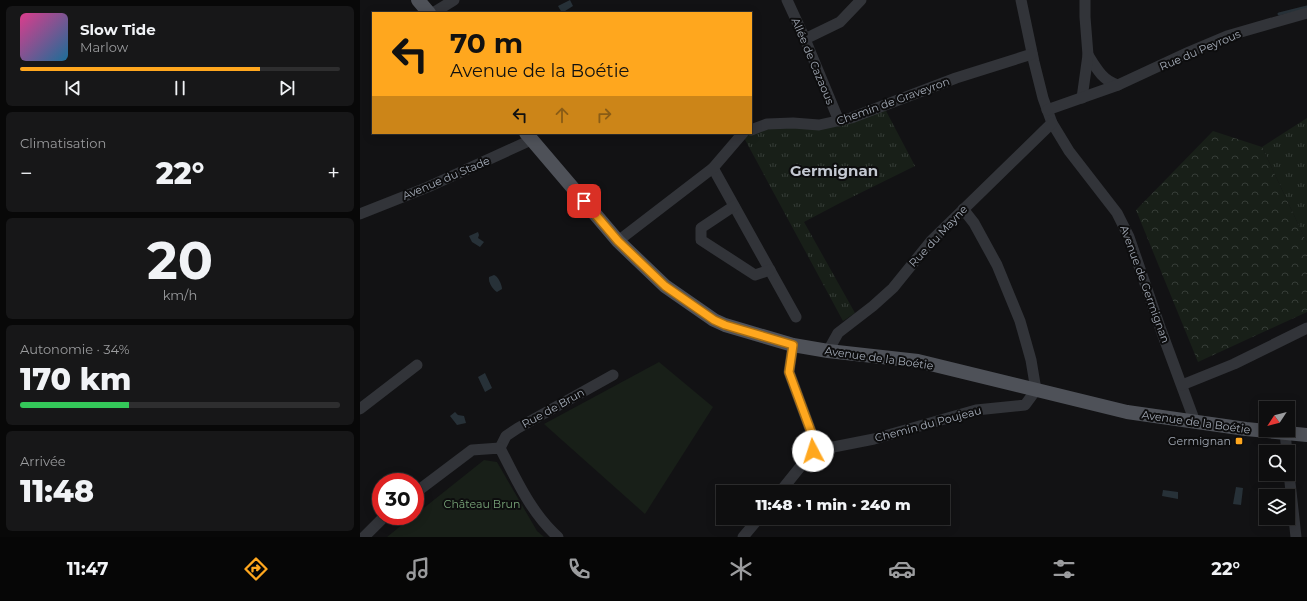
<!DOCTYPE html>
<html lang="fr">
<head>
<meta charset="utf-8">
<style>
	:root { --surface:#0e0e0f; --page:#171718; --text:#f1f3f6; --muted:#9b9c9e; --line:#2e2e2f; --accent:#ffa71e }
	body { margin:0; font-family:Montserrat,sans-serif; background:var(--page); color:var(--text); height:100vh; display:flex; flex-direction:column; font-size:15px; white-space:nowrap }
	* { box-sizing:border-box; margin:0 }
	p { font-size:13px; color:var(--muted) }
	.icon { flex:none; width:22px; height:22px; fill:none; stroke:currentColor; stroke-width:2; stroke-linecap:round; stroke-linejoin:round }
	.map { position:relative; flex:1; overflow:hidden }
	.side { display:flex; flex-direction:column; gap:6px; padding:6px; background:#080808; width:360px }
	.side>* { flex:none }
	.top-card { position:absolute; left:12px; top:12px; width:380px; height:122px; border-radius:0px; box-shadow:0 2px 10px #0003,0 0 0 1px var(--line); background:#ffa71e; color:#111; overflow:hidden }
	.needle { width:26px; rotate:234deg }
	.tools { position:absolute; left:899px; top:401px; display:grid; gap:8px }
	.tools a { display:grid; place-items:center; width:36px; height:36px; border-radius:0px; background:var(--surface); box-shadow:0 2px 10px #0003,0 0 0 1px var(--line); font-size:20px }
	.speed { position:absolute; left:12px; top:473px; display:flex; gap:8px; font-size:20px; font-weight:700; text-align:center }
	.speed>* { display:grid; place-content:center; width:52px; height:52px; border-radius:50%; background:var(--surface); box-shadow:0 2px 10px #0003,0 0 0 1px var(--line); line-height:1 }
	.speed .limit { border:6px solid #d22; background:#fff; color:#111 }
	.pin { position:absolute; display:grid; place-items:center; width:34px; height:34px; color:#fff; margin:-17px; border-radius:8px; box-shadow:0 2px 6px #0006 }
	.me { position:absolute; width:44px; margin:-22px; rotate:355deg; stroke-linejoin:round; filter:drop-shadow(0 0 3px #0008) }
	.turn { display:flex; align-items:center; gap:14px; height:84px; padding:0 12px; font-size:18px }
	.turn .icon { width:52px; height:52px; stroke-width:2.5 }
	.turn b { display:block; font-size:28px; line-height:34px }
	.lanes { display:flex; align-items:center; height:38px; padding:0 12px; background:#0003; justify-content:center; gap:20px; direction:ltr }
	.lanes .off { opacity:.35 }
	.big { font-size:30px; font-weight:800; line-height:1.1 }
	.side .tile { flex:1; display:flex; flex-direction:column; justify-content:center; gap:6px; min-width:0; padding:0 14px; border-radius:6px; background:var(--page) }
	.side .dial { align-items:center; gap:0 }
	.dial b { font-size:52px; line-height:1 }
	.song { display:flex; align-items:center; gap:12px }
	.cover { width:48px; height:48px; border-radius:6px; background:linear-gradient(135deg,hsl(330 70% 55%),hsl(200 70% 35%)) }
	.played { height:4px; border-radius:2px; background:linear-gradient(90deg,var(--accent) 75%,var(--line) 75%) }
	.keys { display:flex; justify-content:space-around; direction:ltr }
	.heat { display:flex; justify-content:space-between; align-items:center; font-size:22px; direction:ltr }
	.charge { height:6px; border-radius:3px; background:linear-gradient(90deg,#34c759 34%,var(--line) 0) }
	.trip { position:absolute; left:356px; top:485px; width:234px; height:40px; border-radius:0px; background:var(--surface); box-shadow:0 2px 10px #0003,0 0 0 1px var(--line); font-weight:800; line-height:40px; text-align:center }
	.dock { display:flex; height:64px; justify-content:space-around; align-items:center; background:#060606; color:var(--muted) }
	.dock .icon { width:28px; height:28px }
	.dock .selected { color:var(--accent) }
	.dock b { font-size:18px; color:var(--text) }
	main { display:flex; flex:1; min-height:0 }
	.map>svg:first-child { display:block }
	.grass { fill:url(#grass-tufts) }
	.forest { fill:url(#forest-crowns) }
	.garden { fill:#181f18 }
	.water { fill:#273138 }
	.lines { fill:none; stroke-linecap:round; stroke-linejoin:round }
	.stream { stroke:#273138; stroke-width:3 }
	.minor { stroke:#323439; stroke-width:11 }
	.major { stroke:#4e5158; stroke-width:14 }
	.route-casing { stroke:#a66d14; stroke-width:10 }
	.route { stroke:#ffa71e; stroke-width:7 }
	.poi-dot { fill:#ffa71e; stroke:#0d0d0e; stroke-width:1.5 }
	.labels { text-anchor:middle; dominant-baseline:central; stroke-width:4; stroke-linejoin:round; paint-order:stroke }
	.street-label { font-size:11px; fill:#a2a9b5; stroke:#0d0d0e }
	.poi-label { font-size:11px; fill:#a2a9b5; stroke:#0d0d0e; text-anchor:end }
	.park-label { font-size:11px; fill:#77a277; stroke:#0d0d0e }
	.district-label { font-size:15px; font-weight:bold; fill:#c3c8d1; stroke:#0d0d0e }
</style>
</head>
<body>
<main>
<section class="side">
<div class="tile">
<div class="song"><i class="cover"></i><div><b>Slow Tide</b><p>Marlow</p></div></div>
<div class="played"></div>
<div class="keys"><svg class="icon" aria-label="previous" viewBox="0 0 24 24"><path d="M18 5L8 12l10 7zM5 5v14"/></svg><svg class="icon" aria-label="pause" viewBox="0 0 24 24"><path d="M8 5v14M16 5v14"/></svg><svg class="icon" aria-label="next" viewBox="0 0 24 24"><path d="M6 5l10 7-10 7zM19 5v14"/></svg></div>
</div>
<div class="tile"><p>Climatisation</p>
<div class="heat"><a>−</a><b class="big">22°</b><a>+</a></div>
</div>
<div class="tile dial"><b>20</b><p>km/h</p></div>
<div class="tile"><p>Autonomie · 34%</p><b class="big">170 km</b><div class="charge"></div></div>
<div class="tile"><p>Arrivée</p><b class="big">11:48</b></div>
</section>
<div class="map">
<svg width="947" height="537" viewBox="0 0 947 537">
	<defs>
		<pattern id="grass-tufts" width="24" height="20" patternUnits="userSpaceOnUse"><rect width="24" height="20" fill="#181f18"/><path d="M3 7l-1-3M5 7V3M7 7l1-3M15 17l-1-3M17 17v-4M19 17l1-3" fill="none" stroke="#363d37"/></pattern>
		<pattern id="forest-crowns" width="20" height="18" patternUnits="userSpaceOnUse"><rect width="20" height="18" fill="#181f18"/><path d="M2 6a3 3 0 1 1 6 0M12 15a3 3 0 1 1 6 0" fill="none" stroke="#363d37"/></pattern>
	</defs>
	<rect width="100%" height="100%" fill="#121214"/>
	<g class="grass">
		<path d="M525,109L555,166L480,203L444,222L495,313L483,321L383,136L391,130L438,125Z"/>
		<path d="M947,118V243L902,147Z"/>
	</g>
	<path class="forest" d="M853,131L902,147L947,243V312L838,362L776,210Z"/>
	<g class="garden">
		<path d="M299,362L353,407L285,514L184,424Z"/>
		<path d="M124,460L137,462L177,531L184,537H27L53,516H55V515Z"/>
	</g>
	<g class="water">
		<path d="M210,0L213,6L202,13L198,6Z"/>
		<path d="M118,232L119,235L118,238L124,242L120,247L112,242L109,236Z"/>
		<path d="M134,275C138,276 142,285 142,289L137,292C133,290 128,282 129,277Z"/>
		<path d="M125,373L132,388L125,392L118,377Z"/>
		<path d="M95,412L98,415L104,416L106,423L97,425L90,416Z"/>
		<path d="M876,487L883,488L881,505L873,504Z"/>
		<path d="M803,490L818,492V499L802,496Z"/>
	</g>
	<g class="lines">
		<path class="stream" d="M919,14L947,7"/>
		<g class="minor">
			<path d="M427,0L445,39L479,121"/>
			<path d="M661,0L674,62L683,98L692,123L709,151L757,213L769,237L801,330L835,422"/>
			<path d="M73,13L94,0"/>
			<path d="M445,39L480,22L501,0"/>
			<path d="M728,55C736,68 743,81 758,85"/>
			<path d="M722,98L728,55L725,17V0"/>
			<path d="M687,110L758,85L829,52L867,36L947,13"/>
			<path d="M391,130L407,124L433,123L459,125L491,118L596,78L672,54"/>
			<path d="M353,168L436,317"/>
			<path d="M374,206L341,228V240L395,275L410,270"/>
			<path d="M0,214L68,187L171,140"/>
			<path d="M258,241L353,168L383,133"/>
			<path d="M468,351L478,333L513,306L533,288L571,241L692,123"/>
			<path d="M822,385L874,364L947,328"/>
			<path d="M0,409L57,365"/>
			<path d="M925,433L927,452"/>
			<path d="M140,448L146,436L158,428L253,375"/>
			<path d="M453,451L514,439L616,410L665,405L676,390L671,360L660,321L637,265L614,223L603,209"/>
			<path d="M928,464L936,537"/>
			<path d="M420,492L453,451V437L429,372L433,345"/>
			<path d="M55,493L112,450L140,448C156,479 171,513 198,537"/>
			<path d="M4,537L25,516"/>
			<path d="M383,537L399,518"/>
		</g>
		<g class="major">
			<path d="M58,0L69,13"/>
			<path d="M166,133L258,241L305,286L354,320L365,325L433,345L468,351L558,361L767,412L886,429L947,435"/>
		</g>
	</g>
	<g class="lines">
		<g class="route-casing">
			<path id="route" d="M224,201L258,241L305,286L354,320L365,325L433,345L429,372L453,437V451"/>
		</g>
		<use href="#route" class="route"/>
	</g>
	<rect class="poi-dot" x="875" y="437" width="8" height="8" rx="2"/>
	<g class="labels">
		<g class="street-label">
			<text transform="translate(840 50) rotate(-23)">Rue du Peyrous</text>
			<text transform="translate(453 61) rotate(67)">Allée de Cazaous</text>
			<text transform="translate(533 101) rotate(-20)">Chemin de Graveyron</text>
			<text transform="translate(86 178) rotate(-23)">Avenue du Stade</text>
			<text transform="translate(578 236) rotate(-47)">Rue du Mayne</text>
			<text transform="translate(785 284) rotate(70)">Avenue de Germignan</text>
			<text transform="translate(519 358) rotate(8)">Avenue de la Boétie</text>
			<text transform="translate(193 408) rotate(-29)">Rue de Brun</text>
			<text transform="translate(836 422) rotate(8)">Avenue de la Boétie</text>
			<text transform="translate(568 424) rotate(-15)">Chemin du Poujeau</text>
		</g>
		<g class="poi-label">
			<text x="871" y="441">Germignan</text>
		</g>
		<g class="park-label">
			<text x="122" y="504">Château Brun</text>
		</g>
		<g class="district-label">
			<text x="474" y="170">Germignan</text>
		</g>
	</g>
</svg>
<div class="tools">
<a><svg class="needle" viewBox="-14 -14 28 28"><path d="M0-13l5 13h-10z" fill="#e53935"/><path d="M0 13l5-13h-10z" fill="#9b9c9e"/></svg></a>
<a><svg class="icon" aria-label="search" viewBox="0 0 24 24"><circle cx="10" cy="10" r="6"/><path d="M15 15l6 6"/></svg></a>
<a><svg class="icon" aria-label="layers" viewBox="0 0 24 24"><path d="M12 4l9 5-9 5-9-5zM3 14l9 5 9-5"/></svg></a>
</div>
<div class="speed"><div class="limit">30</div></div>
<div class="pin" style="left:224px;top:201px;background:#d93025"><svg class="icon" aria-label="arrive" viewBox="0 0 24 24"><path d="M6 21V4h12l-3 4 3 4H6"/></svg></div>
<svg class="me" style="left:453px;top:451px" viewBox="-20 -20 40 40"><circle r="19" fill="#fff"/><path d="M0-13L10 11 0 6-10 11z" fill="#ffa71e"/></svg>
<div class="trip">11:48 · 1 min · 240 m</div>
<div class="top-card">
<div class="turn"><svg class="icon" aria-label="left" viewBox="0 0 24 24"><path d="M17 20v-9H6M10 6l-5 5 5 5"/></svg><div><b>70 m</b>Avenue de la Boétie</div></div>
<div class="lanes"><svg class="icon" aria-label="left" viewBox="0 0 24 24"><path d="M17 20v-9H6M10 6l-5 5 5 5"/></svg><svg class="icon off" aria-label="ahead" viewBox="0 0 24 24"><path d="M12 20V5M6 11l6-6 6 6"/></svg><svg class="icon off" aria-label="right" viewBox="0 0 24 24"><path d="M7 20v-9h11M14 6l5 5-5 5"/></svg></div>
</div>
</div>
</main>
<nav class="dock">
<b>11:47</b>
<svg class="icon selected" aria-label="directions" viewBox="0 0 24 24"><path d="M12 3l9 9-9 9-9-9zM9 14v-3h6M13 9l2 2-2 2"/></svg>
<svg class="icon" aria-label="music" viewBox="0 0 24 24"><path d="M9 18V5l10-2v13"/><circle cx="6" cy="18" r="3"/><circle cx="16" cy="16" r="3"/></svg>
<svg class="icon" aria-label="phone" viewBox="0 0 24 24"><path d="M5 4h4l2 5-3 2q2 4 5 5l2-3 5 2v4C11 20 4 13 5 4z"/></svg>
<svg class="icon" aria-label="climate" viewBox="0 0 24 24"><path d="M12 3v18M4 7l16 10M4 17L20 7"/></svg>
<svg class="icon" aria-label="car" viewBox="0 0 24 24"><path d="M5 17H2v-5l4-1 3-4h7l3 4 3 1v5h-3M9 17h6M6 11h13"/><circle cx="7" cy="17" r="2"/><circle cx="17" cy="17" r="2"/></svg>
<svg class="icon" aria-label="filters" viewBox="0 0 24 24"><path d="M4 7h16M4 17h16"/><circle cx="9" cy="7" r="2"/><circle cx="15" cy="17" r="2"/></svg>
<b>22°</b>
</nav>
</body>
</html>
